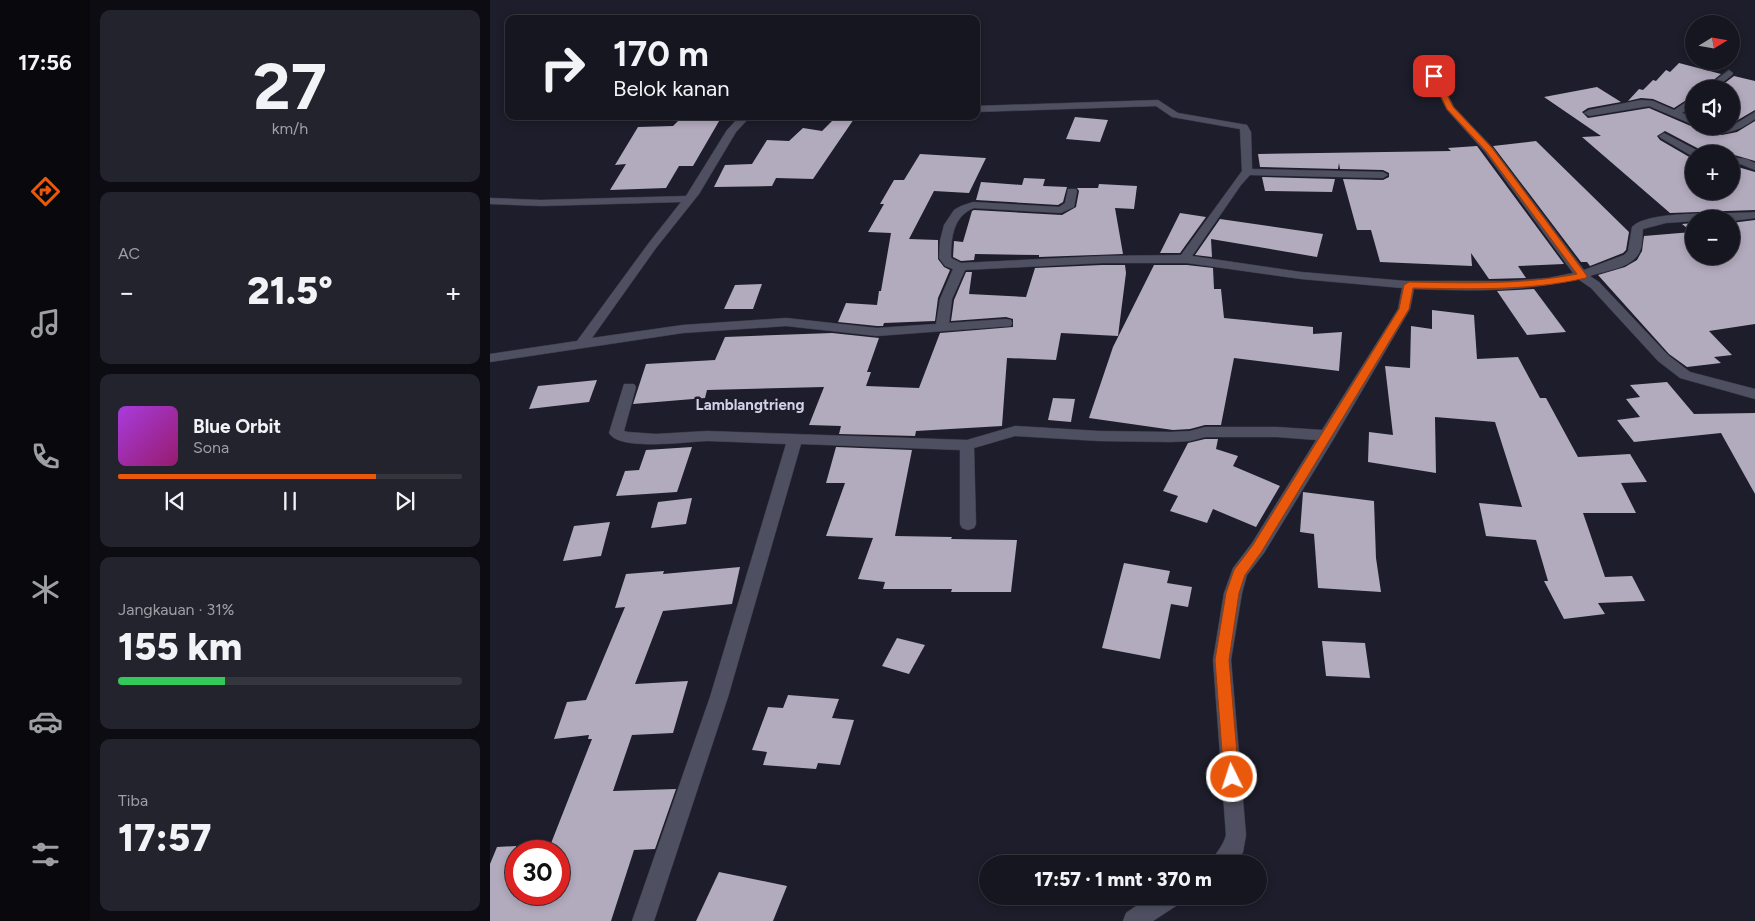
<!DOCTYPE html>
<html lang="id">
<head>
<meta charset="utf-8">
<style>
	:root { --surface:#161620; --page:#23232d; --text:#f1f3f6; --muted:#9e9fa5; --line:#35353e; --accent:#ea580c }
	body { margin:0; font-family:Figtree,sans-serif; background:var(--page); color:var(--text); height:100vh; display:flex; flex-direction:column; font-size:19px; white-space:nowrap }
	* { box-sizing:border-box; margin:0 }
	p { font-size:16px; color:var(--muted) }
	.icon { flex:none; width:28px; height:28px; fill:none; stroke:currentColor; stroke-width:2; stroke-linecap:round; stroke-linejoin:round }
	.map { position:relative; flex:1; overflow:hidden }
	.details { display:flex; flex-direction:column; gap:10px; padding:10px; background:#0c0c12; width:400px }
	.details>* { flex:none }
	.top-card { position:absolute; left:15px; top:15px; width:475px; height:105px; border-radius:10px; box-shadow:0 2px 8px #0003,0 0 0 1px var(--line); background:#161620; color:var(--text); overflow:hidden }
	.needle { width:32px; rotate:79deg }
	.fabs { position:absolute; left:1195px; top:15px; display:grid; gap:10px }
	.fabs a { display:grid; place-items:center; width:55px; height:55px; border-radius:50%; background:var(--surface); box-shadow:0 2px 8px #0003,0 0 0 1px var(--line); font-size:25px }
	.speed { position:absolute; left:15px; top:840px; display:flex; gap:10px; font-size:25px; font-weight:700; text-align:center }
	.speed>* { display:grid; place-content:center; width:65px; height:65px; border-radius:50%; background:var(--surface); box-shadow:0 2px 8px #0003,0 0 0 1px var(--line); line-height:1 }
	.speed .limit { border:8px solid #d22; background:#fff; color:#111 }
	.pin { position:absolute; display:grid; place-items:center; width:42px; height:42px; color:#fff; margin:-21px; border-radius:10px; box-shadow:0 2px 8px #0006 }
	.me { position:absolute; width:55px; margin:-28px; rotate:356deg; stroke-linejoin:round; filter:drop-shadow(0 0 4px #0008) }
	.turn { display:flex; align-items:center; gap:18px; height:105px; padding:0 25px; font-size:22px }
	.turn .icon { width:65px; height:65px; stroke-width:2.5 }
	.turn b { display:block; font-size:35px; line-height:42px }
	.big { font-size:38px; font-weight:800; line-height:1.1 }
	.details .tile { flex:1; display:flex; flex-direction:column; justify-content:center; gap:8px; min-width:0; padding:0 18px; border-radius:10px; background:var(--page) }
	.details .dial { align-items:center; gap:0 }
	.dial b { font-size:65px; line-height:1 }
	.song { display:flex; align-items:center; gap:15px }
	.cover { width:60px; height:60px; border-radius:8px; background:linear-gradient(135deg,hsl(280 70% 55%),hsl(320 70% 35%)) }
	.played { height:5px; border-radius:2px; background:linear-gradient(90deg,var(--accent) 75%,var(--line) 75%) }
	.keys { display:flex; justify-content:space-around; direction:ltr }
	.heat { display:flex; justify-content:space-between; align-items:center; font-size:28px; direction:ltr }
	.charge { height:8px; border-radius:4px; background:linear-gradient(90deg,#34c759 31%,var(--line) 0) }
	.trip { position:absolute; left:489px; top:855px; width:288px; height:50px; border-radius:25px; background:var(--surface); box-shadow:0 2px 8px #0003,0 0 0 1px var(--line); font-weight:800; line-height:50px; text-align:center }
	main { display:flex; flex:1; min-height:0 }
	.tabs { display:flex; flex-direction:column; width:90px; justify-content:space-around; align-items:center; background:#09090d; color:var(--muted) }
	.tabs .icon { width:35px; height:35px }
	.tabs .on { color:var(--accent) }
	.tabs b { font-size:22px; color:var(--text) }
	.map>svg:first-child { display:block }
	.building { fill:#b2aabd }
	.lines { fill:none; stroke-linecap:round; stroke-linejoin:round }
	.street-casing { stroke:#3a3a46; stroke-width:1 }
	.street { fill:#4e4f60; fill-rule:evenodd }
	.route { fill:#ea580c; stroke:#983908 }
	.labels { text-anchor:middle; dominant-baseline:central; stroke-width:5; stroke-linejoin:round; paint-order:stroke }
	.quarter-label { font-size:15px; font-weight:bold; fill:#d0d1e6; stroke:#1d1d2b }
</style>
</head>
<body>
<main>
<nav class="tabs">
<b>17:56</b>
<svg class="icon on" aria-label="directions" viewBox="0 0 24 24"><path d="M12 3l9 9-9 9-9-9zM9 14v-3h6M13 9l2 2-2 2"/></svg>
<svg class="icon" aria-label="music" viewBox="0 0 24 24"><path d="M9 18V5l10-2v13"/><circle cx="6" cy="18" r="3"/><circle cx="16" cy="16" r="3"/></svg>
<svg class="icon" aria-label="phone" viewBox="0 0 24 24"><path d="M5 4h4l2 5-3 2q2 4 5 5l2-3 5 2v4C11 20 4 13 5 4z"/></svg>
<svg class="icon" aria-label="climate" viewBox="0 0 24 24"><path d="M12 3v18M4 7l16 10M4 17L20 7"/></svg>
<svg class="icon" aria-label="car" viewBox="0 0 24 24"><path d="M5 17H2v-5l4-1 3-4h7l3 4 3 1v5h-3M9 17h6M6 11h13"/><circle cx="7" cy="17" r="2"/><circle cx="17" cy="17" r="2"/></svg>
<svg class="icon" aria-label="filters" viewBox="0 0 24 24"><path d="M4 7h16M4 17h16"/><circle cx="9" cy="7" r="2"/><circle cx="15" cy="17" r="2"/></svg>
</nav>
<section class="details">
<div class="tile dial"><b>27</b><p>km/h</p></div>
<div class="tile"><p>AC</p>
<div class="heat"><a>−</a><b class="big">21.5°</b><a>+</a></div>
</div>
<div class="tile">
<div class="song"><i class="cover"></i><div><b>Blue Orbit</b><p>Sona</p></div></div>
<div class="played"></div>
<div class="keys"><svg class="icon" aria-label="previous" viewBox="0 0 24 24"><path d="M18 5L8 12l10 7zM5 5v14"/></svg><svg class="icon" aria-label="pause" viewBox="0 0 24 24"><path d="M8 5v14M16 5v14"/></svg><svg class="icon" aria-label="next" viewBox="0 0 24 24"><path d="M6 5l10 7-10 7zM19 5v14"/></svg></div>
</div>
<div class="tile"><p>Jangkauan · 31%</p><b class="big">155 km</b><div class="charge"></div></div>
<div class="tile"><p>Tiba</p><b class="big">17:57</b></div>
</section>
<div class="map">
<svg width="1265" height="921" viewBox="0 0 1265 921">
	<rect width="100%" height="100%" fill="#1d1d2b"/>
	<g class="building">
		<path d="M1189,63L1231,74L1212,89H1204V95L1184,108L1163,99L1151,98L1138,101L1149,89L1153,90L1163,80L1166,81L1176,70L1180,72Z"/>
		<path d="M1244,76L1265,81V110L1241,124V89H1227Z"/>
		<path d="M1107,87L1131,102L1098,108L1092,112L1098,118L1159,108L1203,127L1210,126L1218,132L1232,135L1247,132L1265,121V161L1241,154H1213L1211,150L1175,131L1167,136L1170,140L1201,158L1204,157V191H1241V165L1265,172V210L1180,213L1092,137L1111,136L1054,97Z"/>
		<path d="M193,116H232L203,166H189L176,188L120,190L136,164L125,165L148,127L183,126Z"/>
		<path d="M347,116H366L323,179L286,178L282,186L224,187L235,165L262,164L277,140L299,141L313,128L332,131Z"/>
		<path d="M585,117L618,120L610,142L576,139Z"/>
		<path d="M1046,141L1139,232L1136,250L1133,253L1100,266L1097,262H1091L1003,146Z"/>
		<path d="M987,146L1074,264L1028,266L1036,278L999,279L981,253L982,266L890,262L881,230H867L853,179L893,180L899,177V173L893,170L850,169L849,163L848,169L770,167L768,154L961,151L958,148Z"/>
		<path d="M430,154L496,158L479,193L444,191L419,239L448,240V259L454,267L460,270L448,298L445,321L394,323L393,326H387L348,322L356,303L387,305L389,291H391L401,233L378,232L394,204H390L404,180H414Z"/>
		<path d="M772,177L845,179L842,192L775,191Z"/>
		<path d="M534,178L555,179L553,186L577,187L573,202L568,205L486,200L491,182L532,185Z"/>
		<path d="M609,184L647,186L644,209L625,208L633,254L549,257V255L485,254L484,260L471,261L463,257L464,241L473,242L482,211L484,210L572,215L586,207L589,191L587,188H608Z"/>
		<path d="M690,213L716,217L690,253H670Z"/>
		<path d="M730,219L833,234L827,257L721,239L722,257L705,255Z"/>
		<path d="M1265,220V324L1219,331L1242,355L1224,357L1231,363L1197,367L1179,354L1108,275L1135,267L1147,260L1152,251L1154,236L1202,232L1192,224L1204,223V256H1241V223Z"/>
		<path d="M612,265H635L636,273L628,336L571,333L566,360L517,358L512,426L426,431L425,436L349,434L351,426L319,425L334,387L217,390L215,398L143,404L156,364L225,360L235,337L342,333L389,338L377,372H381L376,386L429,388L450,333L523,327V319L516,317L461,321L464,300L476,272H482L479,294L536,297L545,268Z"/>
		<path d="M664,265H697L723,268L724,289H731L734,318L823,327V334L852,332L849,371L744,358L731,425H715L700,429L683,430L599,418L623,347Z"/>
		<path d="M272,284L263,309H234L245,285Z"/>
		<path d="M1044,289L1076,332L1037,335L1007,291Z"/>
		<path d="M942,310L984,315L987,359L1028,357L1050,398H1056L1088,457L1140,454L1157,482L1131,483L1146,513H1093L1115,577L1142,576L1155,601L1108,603L1115,614L1074,619L1054,581H1058L1046,540L996,536L989,503L1032,507L1005,422L945,417L946,473L878,462L879,432L903,435L895,366L920,368L921,326L942,329Z"/>
		<path d="M107,380L99,402L39,409L48,386Z"/>
		<path d="M1177,382L1204,414L1265,413V494L1231,433L1144,442L1127,420L1150,417L1136,399L1150,397L1140,385Z"/>
		<path d="M563,398L585,399L581,422L558,420Z"/>
		<path d="M715,439H728L726,449L748,456L743,466L790,486L766,527L723,509L717,523L680,511L688,496L673,491L698,443Z"/>
		<path d="M202,447L187,492L126,496L135,471L149,470L156,450Z"/>
		<path d="M346,447L422,450L405,536L462,537L461,539L527,540L521,592H461L462,589H393L395,582L368,579L383,538L336,536L355,483H336Z"/>
		<path d="M813,492L884,501L886,558L891,592L828,588L824,534L810,532Z"/>
		<path d="M202,498L196,524L161,528L168,502Z"/>
		<path d="M120,522L111,556L73,561L84,526Z"/>
		<path d="M634,563L680,571L677,583L702,587L698,607L681,604L670,659L612,648Z"/>
		<path d="M250,567L242,604L173,611L145,684L198,681L183,733L142,735L123,791L186,789L165,849L144,850L121,921H0V864L7,847L26,846V894H69V851H58L102,739H98L99,735L64,739L77,702L96,700L135,607L125,608L136,574L174,571L173,574Z"/>
		<path d="M407,638L435,645L419,674L392,666Z"/>
		<path d="M832,641L875,643L880,678L836,676Z"/>
		<path d="M298,695L349,699L342,718L364,720L350,765L328,763L326,769L273,765L277,752L262,750L278,707L293,708Z"/>
		<path d="M229,872L297,886L283,921H206Z"/>
	</g>
	<g class="lines">
		<g class="street-casing">
			<g id="street">
				<path d="M1239,70L1243,73L1242,75L1224,89H1214Z"/>
				<path d="M944,73L948,76L964,107L1003,148L1094,270L1134,255L1138,251L1142,227C1159,209 1238,215 1265,212V218L1241,221V219H1204V221L1176,223L1153,229C1152,236 1153,246 1149,253C1142,268 1114,271 1100,276L1109,282L1178,355L1200,372L1265,389V399L1190,378L1168,361L1101,288L1088,279C1035,292 979,291 924,289L920,309L843,440L774,553L757,575L752,593L741,660L756,835L753,852L746,864H720C725,853 733,847 736,835L723,660L734,593L743,568L762,543L826,440L787,437H715L700,441L681,442L609,441L525,436L484,448L486,524L484,528L478,530L472,528L470,524V450L311,444L238,697L164,921H142L220,697L296,444C271,443 245,442 219,441C199,441 130,452 119,433L134,384H144L146,387L134,431L138,432L166,434L217,431L477,440L525,426L609,431L681,432L700,431L715,427H787L832,430L908,309L912,288L811,279L697,263H612L475,270L462,299L459,323L516,319L521,320L522,323L521,326L387,336L296,326L193,333L0,362V354L87,341L158,244L191,202L51,206L0,204V198L51,200L196,196L237,130L250,116H261L246,132L209,194L166,248L102,338L193,325L296,318L387,328L446,324L450,299L463,269L455,266L449,258L450,241L454,225L464,210L471,206L483,202L569,207L575,203L578,189H586L587,191L584,207L571,213L484,208C463,216 461,238 461,258L471,263L612,256L691,255L752,171L750,129L682,117L666,106L486,112V106L668,100L688,113L757,125L761,132L762,169L893,172L898,175L893,178L760,175L751,185L702,256L811,272L916,281H1018L1058,278L1083,273L995,152L957,110L940,76Z"/>
				<path d="M1204,97V105L1192,113L1204,118V125L1159,106L1099,116L1094,113L1099,110L1151,100L1163,101L1184,110Z"/>
				<path d="M1265,112V119C1249,131 1230,139 1212,126L1240,127Z"/>
				<path d="M437,116H471C464,121 444,121 437,116Z"/>
				<path d="M1174,133L1210,152L1211,154H1204L1202,156L1171,138L1169,136Z"/>
				<path d="M1241,157L1256,159L1265,163V170L1250,164L1241,163Z"/>
				<path d="M661,896H692L689,904L663,921H633L636,913Z"/>
			</g>
		</g>
		<use href="#street" class="street"/>
	</g>
	<path class="route" d="M944,74L948,76L963,107L1002,148L1097,276L1096,278C1039,291 981,289 923,288L919,309L772,551L755,575L749,593L739,660L749,777L747,782L742,784L736,782L734,777L725,660L736,593L744,570L763,545L909,309L914,285L919,282C975,283 1031,285 1087,274L996,151L957,109L941,76Z"/>
	<g class="labels">
		<g class="quarter-label">
			<text x="260" y="405">Lamblangtrieng</text>
		</g>
	</g>
</svg>
<div class="fabs">
<a><svg class="needle" viewBox="-14 -14 28 28"><path d="M0-13l5 13h-10z" fill="#e53935"/><path d="M0 13l5-13h-10z" fill="#9e9fa5"/></svg></a>
<a><svg class="icon" aria-label="sound" viewBox="0 0 24 24"><path d="M4 9h4l5-4v14l-5-4H4zM17 9q2 3 0 6"/></svg></a>
<a>+</a>
<a>−</a>
</div>
<div class="speed"><div class="limit">30</div></div>
<div class="pin" style="left:944px;top:76px;background:#d93025"><svg class="icon" aria-label="arrive" viewBox="0 0 24 24"><path d="M6 21V4h12l-3 4 3 4H6"/></svg></div>
<svg class="me" style="left:742px;top:777px" viewBox="-20 -20 40 40"><circle r="17" fill="#ea580c" stroke="#fff" stroke-width="3"/><path d="M0-11L8 9 0 5-8 9z" fill="#fff"/></svg>
<div class="trip">17:57 · 1 mnt · 370 m</div>
<div class="top-card">
<div class="turn"><svg class="icon" aria-label="right" viewBox="0 0 24 24"><path d="M7 20v-9h11M14 6l5 5-5 5"/></svg><div><b>170 m</b>Belok kanan</div></div>
</div>
</div>
</main>
</body>
</html>
